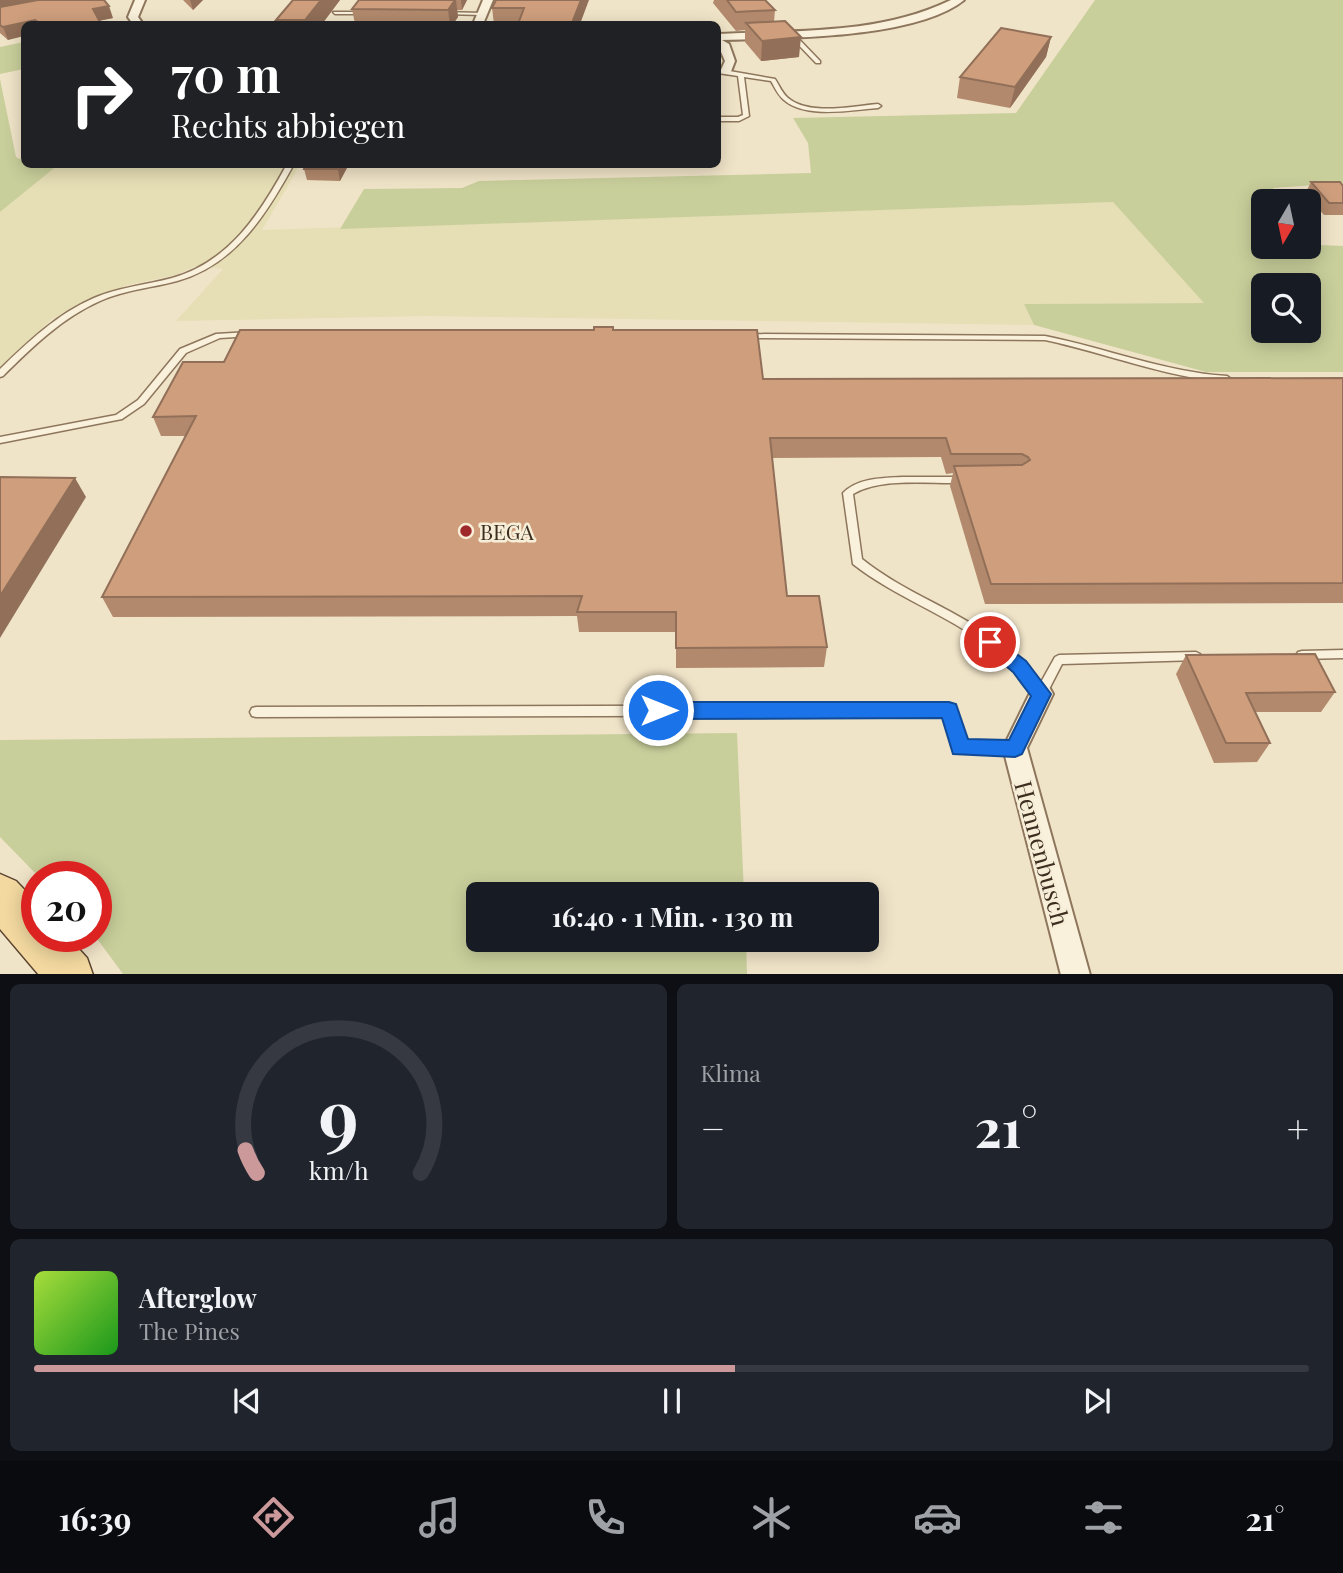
<!DOCTYPE html>
<html lang="de">
<head>
<meta charset="utf-8">
<style>
	:root { --surface:#171b24; --page:#20242c; --text:#f1f3f6; --muted:#9ea1a6; --line:#363941; --accent:#cc999b }
	body { margin:0; font-family:"Playfair Display",serif; background:var(--page); color:var(--text); height:100vh; display:flex; flex-direction:column; font-size:26px; white-space:nowrap }
	* { box-sizing:border-box; margin:0 }
	p { font-size:23px; color:var(--muted) }
	.icon { flex:none; width:38px; height:38px; fill:none; stroke:currentColor; stroke-width:2; stroke-linecap:round; stroke-linejoin:round }
	.map { position:relative; height:974px; overflow:hidden }
	.sheet { display:flex; flex-direction:column; gap:10px; padding:10px; background:#0d0f14; flex:1 }
	.sheet>* { flex:none }
	.banner { position:absolute; left:21px; top:21px; width:700px; height:147px; border-radius:10px; box-shadow:0 4px 18px #0003; background:#202124; color:#fff; overflow:hidden }
	.needle { width:46px; rotate:189deg }
	.fabs { position:absolute; left:1251px; top:189px; display:grid; gap:14px }
	.fabs a { display:grid; place-items:center; width:70px; height:70px; border-radius:10px; background:var(--surface); box-shadow:0 4px 18px #0003; font-size:35px }
	.speed { position:absolute; left:21px; top:861px; display:flex; gap:14px; font-size:35px; font-weight:700; text-align:center }
	.speed>* { display:grid; place-content:center; width:91px; height:91px; border-radius:50%; background:var(--surface); box-shadow:0 4px 18px #0003; line-height:1 }
	.speed .limit { border:10px solid #d22; background:#fff; color:#111 }
	.pin { position:absolute; display:grid; place-items:center; width:60px; height:60px; color:#fff; margin:-30px; border:4px solid #fff; border-radius:50%; box-shadow:0 2px 7px #0007 }
	.me { position:absolute; width:77px; margin:-38px; rotate:90deg; stroke-linejoin:round; filter:drop-shadow(0 0 5px #0008) }
	.turn { display:flex; align-items:center; gap:24px; height:147px; padding:0 35px; font-size:32px }
	.turn .icon { width:91px; height:91px; stroke-width:2.5 }
	.turn b { display:block; font-size:49px; line-height:60px }
	.big { font-size:52px; font-weight:700; line-height:1.1 }
	.sheet .card { flex:1; display:flex; flex-direction:column; justify-content:center; gap:10px; min-width:0; padding:0 24px; border-radius:10px; background:var(--page) }
	.sheet .dial { align-items:center; gap:0 }
	.dial svg { height:182px; overflow:visible; fill:none; stroke:var(--line); stroke-width:7; stroke-linecap:round; text-anchor:middle }
	.dial text { fill:var(--text); stroke:none }
	.song { display:flex; align-items:center; gap:21px }
	.cover { width:84px; height:84px; border-radius:10px; background:linear-gradient(135deg,hsl(80 70% 55%),hsl(120 70% 35%)) }
	.played { height:7px; border-radius:4px; background:linear-gradient(90deg,var(--accent) 55%,var(--line) 55%) }
	.keys { display:flex; justify-content:space-around; direction:ltr }
	.heat { display:flex; justify-content:space-between; align-items:center; font-size:38px; direction:ltr }
	.sheet .tiles { flex:1; display:grid; gap:10px; grid-template-columns:1fr 1fr }
	.card:last-child { grid-column:span 2 }
	.trip { position:absolute; left:466px; top:882px; width:413px; height:70px; border-radius:10px; background:var(--surface); box-shadow:0 4px 18px #0003; font-weight:700; line-height:70px; text-align:center }
	.menu { display:flex; height:112px; justify-content:space-around; align-items:center; background:#090b0e; color:var(--muted) }
	.menu .icon { width:49px; height:49px }
	.menu .active { color:var(--accent) }
	.menu b { font-size:32px; color:var(--text) }
	.map>svg:first-child { display:block }
	.farmland { fill:#e6deb5 }
	.green { fill:#c9cf9b; fill-rule:evenodd }
	.lines { fill:none; stroke-linecap:round; stroke-linejoin:round }
	.lane-casing { stroke:#8d765c; stroke-width:3 }
	.street-casing { stroke:#8d765c; stroke-width:4 }
	.primary-casing { stroke:#5b4430; stroke-width:3 }
	.lane { fill:#faf1dc; fill-rule:evenodd }
	.street { fill:#faf1dc; fill-rule:evenodd }
	.primary { fill:#f3d9a0; fill-rule:evenodd }
	.wall { fill:#b2896c }
	.shaded-wall { fill:#916f58 }
	.building { fill:#cf9f7d; stroke:#916f58; stroke-width:2 }
	.route { fill:#1a73e8; stroke:#114b97; stroke-width:2 }
	.poi-dot { fill:#9e2a2b; stroke:#f7eed8; stroke-width:2.5 }
	.labels { text-anchor:middle; dominant-baseline:central; stroke-width:5; stroke-linejoin:round; paint-order:stroke }
	.poi-label { font-size:21px; fill:#3d2e20; stroke:#f7eed8; text-anchor:start }
	.near-street-label { font-size:24px; fill:#3d2e20; stroke:#f7eed8 }
</style>
</head>
<body>
<div class="map">
<svg width="1343" height="975" viewBox="0 0 1343 975">
	<rect width="100%" height="100%" fill="#f0e4c8"/>
	<path class="farmland" d="M58,165H300L262,230L1113,202L1205,303L1024,304L1034,325L427,316L176,321L223,269L196,266L176,275L128,285L82,302L52,319L0,367V212Z"/>
	<g class="green">
		<path d="M1095,0H1343V183L1273,188L1283,201H1264V247H1309V232L1320,245L1343,246V372H1206L1034,325L1024,304L1204,303L1113,202L340,229L364,189L462,188L479,181L811,173L808,143L793,118L1016,113ZM1264,285H1309V331H1264Z"/>
		<path d="M24,42V69L0,74V47Z"/>
		<path d="M0,79L16,157L24,161V164L58,165L0,212Z"/>
		<path d="M737,733L744,894H478V940H746L747,974H123L95,936L96,877H39L0,837V740Z"/>
	</g>
	<g class="lines">
		<g class="lane-casing">
			<g id="lane">
				<path d="M333,12H366L368,13L366,14H335Z"/>
				<path d="M442,12L482,13L484,14L482,15L444,14Z"/>
				<path d="M790,34H794L820,61V63H816L790,36Z"/>
				<path d="M718,69L775,79C779,85 782,93 788,98C809,116 853,106 878,104L881,106L878,108C852,110 805,119 784,100C778,95 775,88 771,81L744,77L749,116L739,121H718V117H738L743,115L738,76L718,73Z"/>
				<path d="M287,164H294C266,215 235,265 177,281C151,288 124,290 100,301C62,318 32,347 3,376L0,377V369C28,342 57,314 94,298C119,287 146,285 172,278C229,262 260,214 287,164Z"/>
				<path d="M249,332L253,334L252,336L220,338L186,353L144,404L122,419L0,443V437L116,415L138,400L180,349L216,334Z"/>
				<path d="M744,334L1045,336C1106,348 1164,372 1227,376L1231,379L1227,382C1164,377 1106,353 1045,340L747,338H744Z"/>
				<path d="M902,477H962L967,480L962,483C930,484 880,477 853,494L862,559C898,588 941,604 980,629C1004,644 1022,663 1040,684L1055,657L1059,655L1196,652L1200,654L1202,657L1200,660L1062,664L1045,697L1041,699L1037,697C1022,679 1007,660 988,646C946,614 895,597 853,564L843,493C858,478 882,478 902,477Z"/>
				<path d="M1343,650V658L1302,659L1298,658L1296,655L1298,652L1302,651Z"/>
				<path d="M949,705L953,707L955,710L965,743H1014L1018,744L1020,748L1018,752L1014,753H960L956,752L945,715L256,717L252,716L250,712L252,708L256,707Z"/>
			</g>
		</g>
		<g class="street-casing">
			<g id="street">
				<path d="M135,0H145L138,17L143,24H133L128,17Z"/>
				<path d="M483,0H493L483,24H473Z"/>
				<path d="M951,0H964C916,39 784,38 722,40L729,44L735,61L730,74L720,72L725,61L718,45V34C796,30 879,35 951,0Z"/>
				<path d="M1041,684L1049,687L1053,694L1027,748L1090,975H1061L1003,748L1033,687Z"/>
			</g>
		</g>
		<g class="primary-casing">
			<path id="primary" d="M0,874L16,881L37,903V936H67L87,958L93,975H39L0,929Z"/>
		</g>
		<use href="#lane" class="lane"/>
		<use href="#street" class="street"/>
		<use href="#primary" class="primary"/>
	</g>
	<g class="wall">
		<path d="M0,0L113,18L99,21L101,24H24L8,40L0,33Z"/>
		<path d="M183,0H203L193,10Z"/>
		<path d="M293,0H340L322,24H277L276,20Z"/>
		<path d="M359,0H467L462,10H457L458,17L453,24H355L352,9Z"/>
		<path d="M496,0L580,23L647,24H494L492,8Z"/>
		<path d="M714,0H765L775,10L774,22L799,57L761,61L745,42V30L736,31L713,3Z"/>
		<path d="M1051,37L1046,57L1010,108L957,98L960,77Z"/>
		<path d="M349,164L340,181L307,180L304,169Z"/>
		<path d="M1311,182L1343,186V215H1324L1305,194Z"/>
		<path d="M613,330L763,379L1343,378V603L985,604L950,486L953,473L946,474L941,457L772,458L787,596L827,647L824,667L676,668V632H579L577,616L113,617L102,597L186,436H161L153,417L224,362Z"/>
		<path d="M1186,655L1335,692L1321,712H1255L1270,743L1257,762L1214,763L1176,674Z"/>
	</g>
	<g class="shaded-wall">
		<path d="M0,0H58L0,9Z"/>
		<path d="M190,0H203L193,10Z"/>
		<path d="M321,0H340L322,24H306L305,20Z"/>
		<path d="M455,0H456L458,17L453,24H450L448,10Z"/>
		<path d="M461,0H467L462,10Z"/>
		<path d="M581,0H589L580,24L572,23Z"/>
		<path d="M109,6L113,18L97,21L93,9Z"/>
		<path d="M35,20L37,24H24V36L8,40L3,27Z"/>
		<path d="M801,37L799,57L761,61L762,41Z"/>
		<path d="M1051,37L1046,57L1010,108L1015,87Z"/>
		<path d="M340,164H349L340,181L338,169Z"/>
		<path d="M75,478L86,497L0,638V596Z"/>
	</g>
	<g class="building">
		<path d="M38,0H104L109,6L93,9L101,24H41L35,20L3,27L0,25V7Z"/>
		<path d="M293,0H321L305,20H276Z"/>
		<path d="M359,0H455L448,10L352,9Z"/>
		<path d="M496,0H581L572,23L647,24H518L524,8H492Z"/>
		<path d="M727,0H765L775,10L736,12Z"/>
		<path d="M785,21L801,37L762,41L746,23Z"/>
		<path d="M1001,28L1051,37L1015,87L960,77Z"/>
		<path d="M306,164H340L338,169H304Z"/>
		<path d="M1311,182H1340L1343,186V203H1329Z"/>
		<path d="M594,327H613V330H757L763,379L1343,378V583L991,584L954,466L1022,465L1030,460L1028,457L1022,454H951L946,438H770L787,596H819L827,647L676,648V612H577L582,596L102,597L196,416L153,417L183,362H224L240,330H594Z"/>
		<path d="M0,477L75,478L0,596Z"/>
		<path d="M1315,654L1335,692L1246,693L1270,743H1226L1186,655Z"/>
	</g>
	<path class="route" d="M990,634L1026,661L1051,694L1022,754L1015,757L953,754L942,718L658,719L651,716L649,710L651,705L658,702H949L956,704L968,739L1009,740L1031,696L1013,672L984,647L981,642Z"/>
	<circle class="poi-dot" cx="466" cy="531" r="7"/>
	<g class="labels">
		<g class="poi-label">
			<text x="480" y="531">BEGA</text>
		</g>
		<g class="near-street-label">
			<text transform="translate(1043 853) rotate(75)">Hennenbusch</text>
		</g>
	</g>
</svg>
<div class="fabs">
<a><svg class="needle" viewBox="-14 -14 28 28"><path d="M0-13l5 13h-10z" fill="#e53935"/><path d="M0 13l5-13h-10z" fill="#9ea1a6"/></svg></a>
<a><svg class="icon" aria-label="search" viewBox="0 0 24 24"><circle cx="10" cy="10" r="6"/><path d="M15 15l6 6"/></svg></a>
</div>
<div class="speed"><div class="limit">20</div></div>
<div class="pin" style="left:990px;top:642px;background:#d93025"><svg class="icon" aria-label="arrive" viewBox="0 0 24 24"><path d="M6 21V4h12l-3 4 3 4H6"/></svg></div>
<svg class="me" style="left:658px;top:710px" viewBox="-20 -20 40 40"><circle r="17" fill="#1a73e8" stroke="#fff" stroke-width="3"/><path d="M0-11L8 9 0 5-8 9z" fill="#fff"/></svg>
<div class="trip">16:40 · 1 Min. · 130 m</div>
<div class="banner">
<div class="turn"><svg class="icon" aria-label="right" viewBox="0 0 24 24"><path d="M7 20v-9h11M14 6l5 5-5 5"/></svg><div><b>70 m</b>Rechts abbiegen</div></div>
</div>
</div>
<section class="sheet">
<div class="tiles">
<div class="card dial"><svg viewBox="0 0 100 80">
<path d="M14 69A42 42 0 1 1 86 69"/>
<path d="M14 69A42 42 0 0 1 9 59" stroke="#cc999b"/>
<text x="50" y="56" font-size="32" font-weight="700">9</text>
<text x="50" y="72" font-size="11">km/h</text>
</svg></div>
<div class="card"><p>Klima</p>
<div class="heat"><a>−</a><b class="big">21°</b><a>+</a></div>
</div>
<div class="card">
<div class="song"><i class="cover"></i><div><b>Afterglow</b><p>The Pines</p></div></div>
<div class="played"></div>
<div class="keys"><svg class="icon" aria-label="previous" viewBox="0 0 24 24"><path d="M18 5L8 12l10 7zM5 5v14"/></svg><svg class="icon" aria-label="pause" viewBox="0 0 24 24"><path d="M8 5v14M16 5v14"/></svg><svg class="icon" aria-label="next" viewBox="0 0 24 24"><path d="M6 5l10 7-10 7zM19 5v14"/></svg></div>
</div>
</div>
</section>
<nav class="menu">
<b>16:39</b>
<svg class="icon active" aria-label="directions" viewBox="0 0 24 24"><path d="M12 3l9 9-9 9-9-9zM9 14v-3h6M13 9l2 2-2 2"/></svg>
<svg class="icon" aria-label="music" viewBox="0 0 24 24"><path d="M9 18V5l10-2v13"/><circle cx="6" cy="18" r="3"/><circle cx="16" cy="16" r="3"/></svg>
<svg class="icon" aria-label="phone" viewBox="0 0 24 24"><path d="M5 4h4l2 5-3 2q2 4 5 5l2-3 5 2v4C11 20 4 13 5 4z"/></svg>
<svg class="icon" aria-label="climate" viewBox="0 0 24 24"><path d="M12 3v18M4 7l16 10M4 17L20 7"/></svg>
<svg class="icon" aria-label="car" viewBox="0 0 24 24"><path d="M5 17H2v-5l4-1 3-4h7l3 4 3 1v5h-3M9 17h6M6 11h13"/><circle cx="7" cy="17" r="2"/><circle cx="17" cy="17" r="2"/></svg>
<svg class="icon" aria-label="filters" viewBox="0 0 24 24"><path d="M4 7h16M4 17h16"/><circle cx="9" cy="7" r="2"/><circle cx="15" cy="17" r="2"/></svg>
<b>21°</b>
</nav>
</body>
</html>
